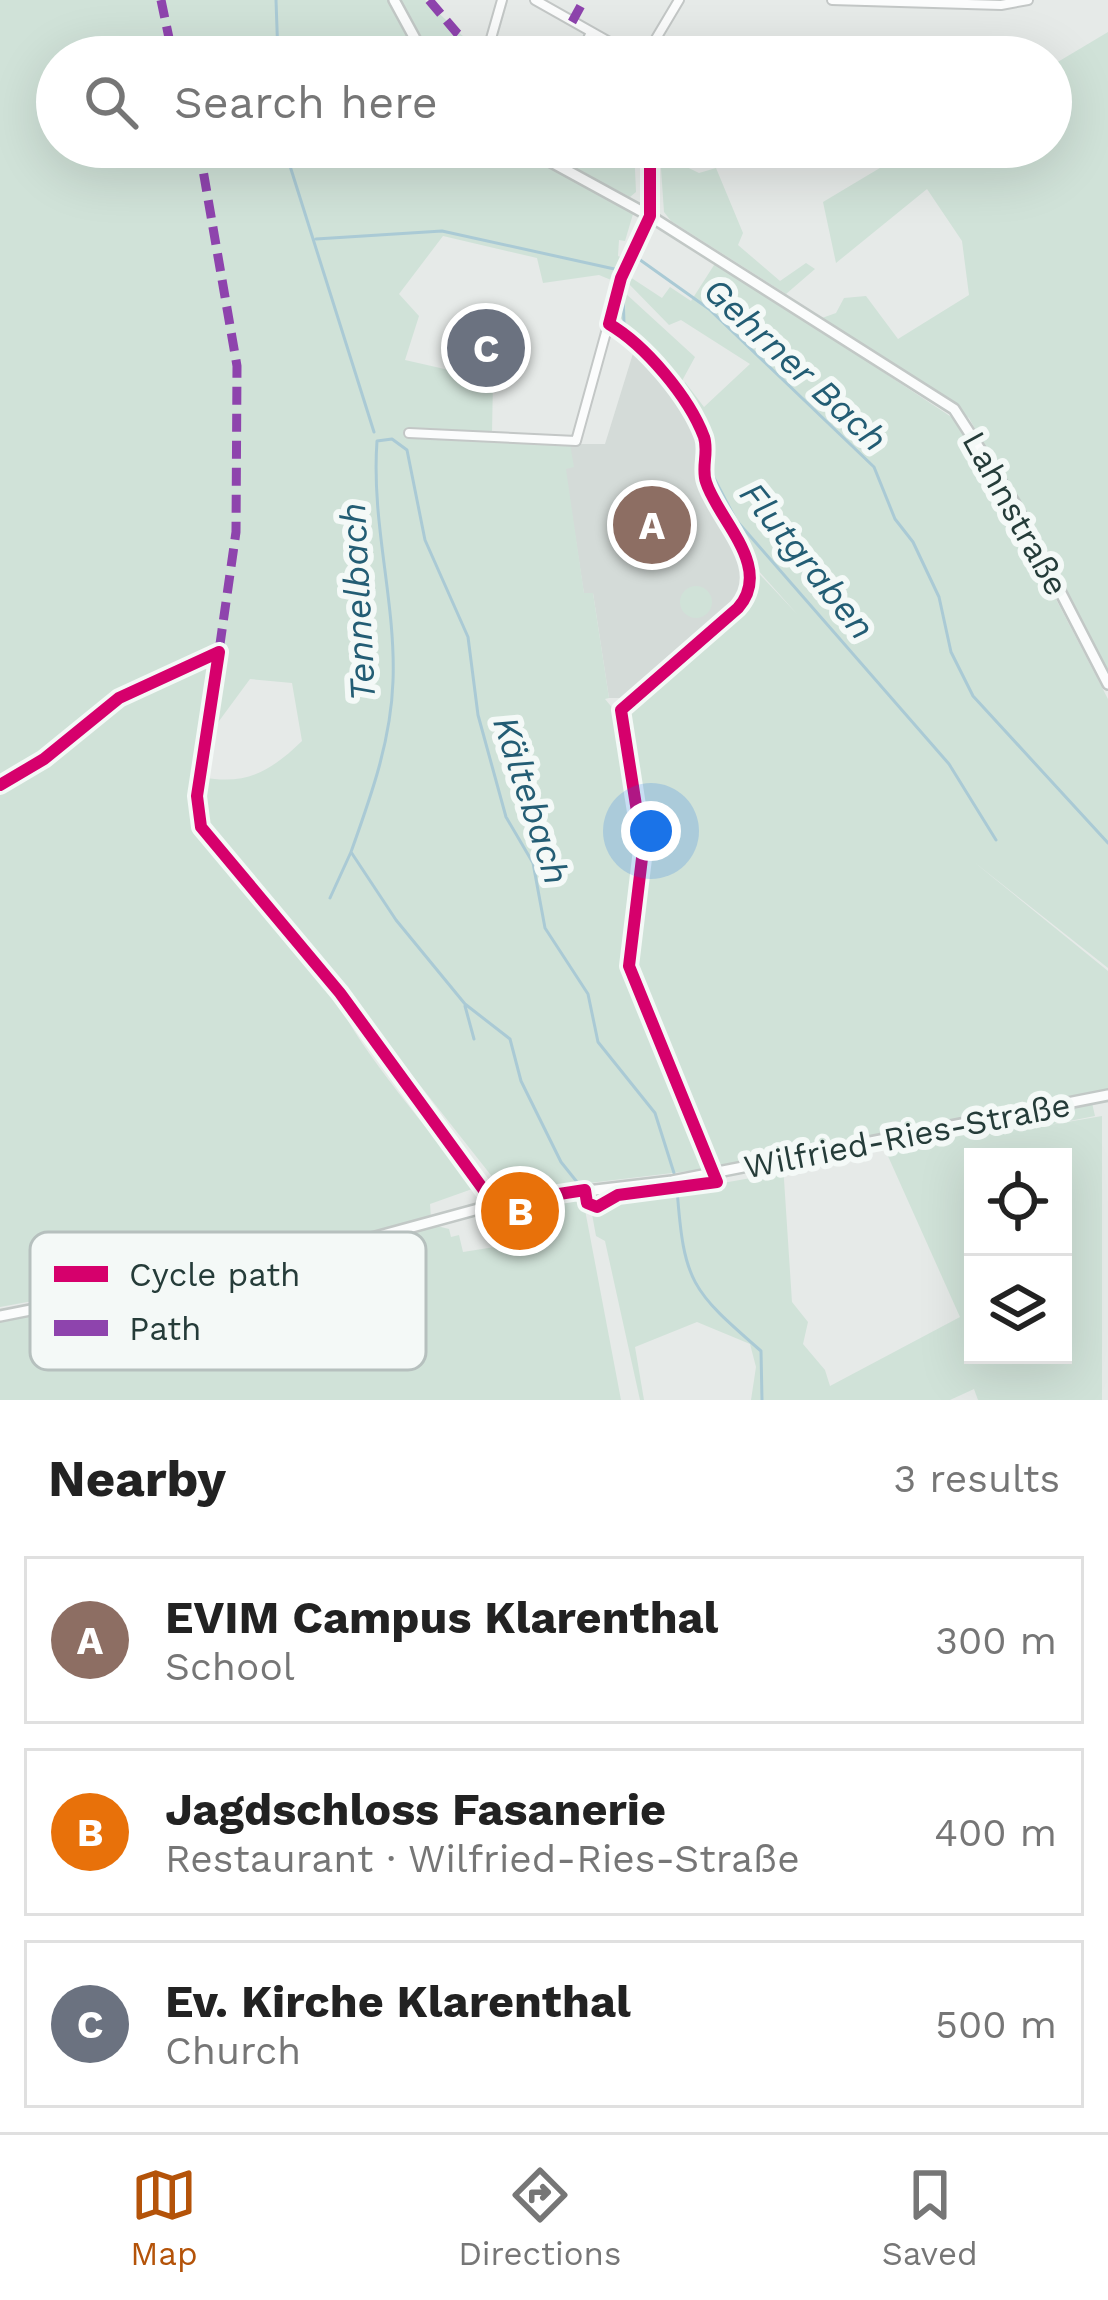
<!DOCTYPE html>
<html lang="en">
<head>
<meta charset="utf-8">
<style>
  body { margin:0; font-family:"Work Sans",sans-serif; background:#f6f6f6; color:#222 }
  .controls { position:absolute; right:36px; bottom:36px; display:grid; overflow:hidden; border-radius:0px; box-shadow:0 12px 48px #0002 }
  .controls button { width:108px; height:108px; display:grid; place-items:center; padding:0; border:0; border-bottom:3px solid #e0e0e0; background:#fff; color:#222; font:60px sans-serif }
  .you { position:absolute; left:651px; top:831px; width:42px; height:42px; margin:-30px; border:9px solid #fff; border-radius:50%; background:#1a73e8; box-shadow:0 0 0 18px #1a73e833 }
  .badge { display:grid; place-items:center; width:78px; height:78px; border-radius:50%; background:#b45309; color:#fff; font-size:39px; font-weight:700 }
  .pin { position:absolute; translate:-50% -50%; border:6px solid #fff; box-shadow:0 3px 12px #0006 }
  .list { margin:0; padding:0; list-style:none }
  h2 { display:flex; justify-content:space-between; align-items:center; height:156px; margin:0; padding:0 48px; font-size:51px }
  h2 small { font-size:39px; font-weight:400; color:#767676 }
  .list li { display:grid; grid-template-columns:78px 1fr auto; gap:36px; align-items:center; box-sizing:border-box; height:168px; margin:0 24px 24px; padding:0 24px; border:3px solid #e0e0e0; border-radius:0px }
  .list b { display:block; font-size:45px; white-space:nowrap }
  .list p { margin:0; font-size:39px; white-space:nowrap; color:#767676 }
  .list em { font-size:39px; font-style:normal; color:#767676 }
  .icon { flex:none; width:66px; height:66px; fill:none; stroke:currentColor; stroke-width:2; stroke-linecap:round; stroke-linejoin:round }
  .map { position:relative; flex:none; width:1108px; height:1400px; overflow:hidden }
  .search { position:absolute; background:#fff; box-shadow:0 12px 48px #0002; left:36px; right:36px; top:36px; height:132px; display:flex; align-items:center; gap:30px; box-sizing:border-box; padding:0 42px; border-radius:66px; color:#767676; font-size:45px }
  .sheet { height:732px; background:#fff }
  nav { display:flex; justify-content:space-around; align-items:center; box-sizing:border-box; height:168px; border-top:3px solid #e0e0e0; background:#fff; font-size:33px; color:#767676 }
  nav a { display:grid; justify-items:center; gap:6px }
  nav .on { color:#b45309 }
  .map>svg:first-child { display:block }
  .built { fill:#d4dbd8 }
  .green { fill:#d0e2d8; fill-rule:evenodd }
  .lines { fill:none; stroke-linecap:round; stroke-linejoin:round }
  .stream { stroke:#aacad5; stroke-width:3 }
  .street-casing { stroke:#c3c7c6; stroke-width:12 }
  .secondary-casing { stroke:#c2c8c6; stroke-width:14 }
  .street { stroke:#fbfcfc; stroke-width:8 }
  .secondary { stroke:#fbfcfc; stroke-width:9 }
  .quiet { stroke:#8e44ad; stroke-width:9; stroke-dasharray:18 9; stroke-linecap:butt }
  .cycleway-casing { stroke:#f4f9f7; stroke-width:20 }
  .cycleway { stroke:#d6006c; stroke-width:12 }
  .labels { text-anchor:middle; stroke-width:12; stroke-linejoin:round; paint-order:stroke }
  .street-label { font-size:33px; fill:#253c39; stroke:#f4f9f7 }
  .water-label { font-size:36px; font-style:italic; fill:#235d74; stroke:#f4f9f7 }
  .key { fill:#f4f9f7; stroke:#b6c0be; stroke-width:3 }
  .key-label { font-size:33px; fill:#253c39 }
</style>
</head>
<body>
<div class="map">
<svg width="1108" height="1400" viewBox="0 0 1108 1400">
  <rect width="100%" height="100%" fill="#e6eae8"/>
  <path class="built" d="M635,347L687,410L703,439V482L737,535L745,589L744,598L623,698H609L593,593L584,594L565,469L570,444H605Z"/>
  <path class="green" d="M0,0H388L421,57H57V147H514L633,214L625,241L619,240L618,256L627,260L616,282L599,275L543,283L537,258L443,236L399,294L419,316L405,360L493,380L492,433L412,431L570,444L574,467L566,469L584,593H593L609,698L605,699L620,717L627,701L743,603L750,564L797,614L749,560L711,482L702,426L680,395L685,382L704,407L750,364L681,320L669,325L628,283L630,277L662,298L670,287L691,301L716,262L956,420L995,482L1108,699V968L974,862L1108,971V1090L715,1168L632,971L645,850L622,722C629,822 657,863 620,968L626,967L706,1169L505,1193L348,994L336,989C334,1022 449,1154 475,1188L430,1204L431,1219L340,1245L0,1307ZM250,679L292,683L302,741C271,771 246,786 202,777L208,736Z
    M399,0H425L485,57H432Z
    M1108,32V674L969,418L822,318L836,313L844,298L866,296L898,339L969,295L962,241L927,189L836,263L823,202L915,147H1051V66Z
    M534,147H634L636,192L630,197Z
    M660,154L699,173L716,168L743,233L738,245L780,281L806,263L815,269L786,294L671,221L664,212Z
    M624,292L695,357L677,390L624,330L625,322L616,314Z
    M680 602a16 16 0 1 1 32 0a16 16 0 1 1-32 0Z
    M1092,1103L1095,1116L1044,1126L1102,1116V1400H978L974,1389L950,1400H751L756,1367L750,1344L697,1322L635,1347L644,1400H640L605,1241L596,1236L592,1214L627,1200L751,1178L750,1170L783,1164L792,1302L808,1322L803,1344L825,1370L830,1386L960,1317L883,1145ZM973,1157H1063V1355H973Z
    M582,1194L621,1400H0V1319L352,1250L437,1226L449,1229L451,1237L459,1235L463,1252L501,1246L496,1209Z"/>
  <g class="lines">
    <path class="stream" d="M276,0L278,57
      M284,147L374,432
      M316,239L442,231L619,270
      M626,284L636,257L709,309L874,467L895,519L913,542L939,597L951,652L973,696L1108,843
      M623,293L624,323L686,396L708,431L713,476L736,520L949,764L996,840
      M330,898L351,852
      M465,1006L474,1039
      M577,1182L561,1162L521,1081L510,1039L465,1004L396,920L351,852C371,796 391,741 393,681C396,601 371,524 377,441L392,439L407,450L425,540L468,637L478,715L506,817L533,863L545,928L588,994L598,1042L655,1113L674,1173
      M677,1189C684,1283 691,1290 761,1351L762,1400"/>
    <defs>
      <path id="street" d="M535,0L636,57
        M832,0L1001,5L1028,0
        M490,42L502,0
        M580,57L591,32
        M645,57L679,0
        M409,433L576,441L621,278L650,216V147"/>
      <path id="secondary" d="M394,0L425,57
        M524,147L650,216L954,409L1014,502L1108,684
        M0,1316L313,1254L511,1200L672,1181L1108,1095"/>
    </defs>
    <use href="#street" class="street-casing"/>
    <use href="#secondary" class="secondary-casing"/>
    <use href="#street" class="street"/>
    <use href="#secondary" class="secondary"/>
    <path class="quiet" d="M161,0L173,57
      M429,0L457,33L488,57
      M572,22L584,0
      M199,147L237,366L236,532L218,658"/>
    <defs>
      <path id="cycleway" d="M219,652L197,796L201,827L340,993L494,1204L585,1190L587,1203L597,1207L618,1195L717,1182L629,966L643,850L621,710L738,608C774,567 718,520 706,482C701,467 709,452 704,437C689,397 645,345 609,324L621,278L650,216V147
        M0,785L44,759L119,698L219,652"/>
    </defs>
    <use href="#cycleway" class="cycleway-casing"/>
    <use href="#cycleway" class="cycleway"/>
  </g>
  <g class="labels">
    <g class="street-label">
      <text transform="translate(1016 513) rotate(61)" y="12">Lahnstraße</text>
      <text transform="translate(907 1135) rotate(-11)" y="12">Wilfried-Ries-Straße</text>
    </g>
    <g class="water-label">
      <text transform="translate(796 364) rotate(43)" y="13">Gehrner Bach</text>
      <text transform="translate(808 560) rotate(51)" y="13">Flutgraben</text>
      <text transform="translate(357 602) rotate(-93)" y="13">Tennelbach</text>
      <text transform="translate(532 800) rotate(72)" y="13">Kältebach</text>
    </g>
  </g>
  <rect x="30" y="1232" width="396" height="138" rx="18" class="key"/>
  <rect x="54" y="1266" width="54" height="16" fill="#d6006c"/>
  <rect x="54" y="1320" width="54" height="16" fill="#8e44ad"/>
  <g class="key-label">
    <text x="129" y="1286">Cycle path</text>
    <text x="129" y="1340">Path</text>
  </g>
</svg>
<div class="controls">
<button><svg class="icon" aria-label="locate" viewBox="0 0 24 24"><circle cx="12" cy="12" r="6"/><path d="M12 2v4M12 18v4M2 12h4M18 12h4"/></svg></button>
<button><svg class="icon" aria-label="layers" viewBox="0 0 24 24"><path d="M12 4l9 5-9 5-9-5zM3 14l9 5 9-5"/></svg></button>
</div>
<div class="you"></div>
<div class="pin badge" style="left:652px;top:525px;background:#8d6e63">A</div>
<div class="pin badge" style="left:520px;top:1211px;background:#e8710a">B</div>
<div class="pin badge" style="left:486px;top:348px;background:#6b7280">C</div>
<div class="search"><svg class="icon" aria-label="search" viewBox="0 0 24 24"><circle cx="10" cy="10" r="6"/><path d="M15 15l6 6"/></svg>Search here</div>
</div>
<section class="sheet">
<h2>Nearby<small>3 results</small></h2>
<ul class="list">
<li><span class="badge" style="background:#8d6e63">A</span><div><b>EVIM Campus Klarenthal</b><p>School</p></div><em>300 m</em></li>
<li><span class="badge" style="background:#e8710a">B</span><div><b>Jagdschloss Fasanerie</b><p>Restaurant · Wilfried-Ries-Straße</p></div><em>400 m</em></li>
<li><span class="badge" style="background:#6b7280">C</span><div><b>Ev. Kirche Klarenthal</b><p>Church</p></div><em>500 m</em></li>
</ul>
</section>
<nav>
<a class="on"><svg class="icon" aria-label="map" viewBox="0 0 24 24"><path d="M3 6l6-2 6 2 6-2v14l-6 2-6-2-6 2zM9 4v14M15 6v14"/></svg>Map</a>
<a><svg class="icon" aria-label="directions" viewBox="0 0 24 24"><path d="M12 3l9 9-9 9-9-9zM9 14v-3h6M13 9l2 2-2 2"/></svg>Directions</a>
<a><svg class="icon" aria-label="saved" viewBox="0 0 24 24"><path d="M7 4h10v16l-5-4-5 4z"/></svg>Saved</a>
</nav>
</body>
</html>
